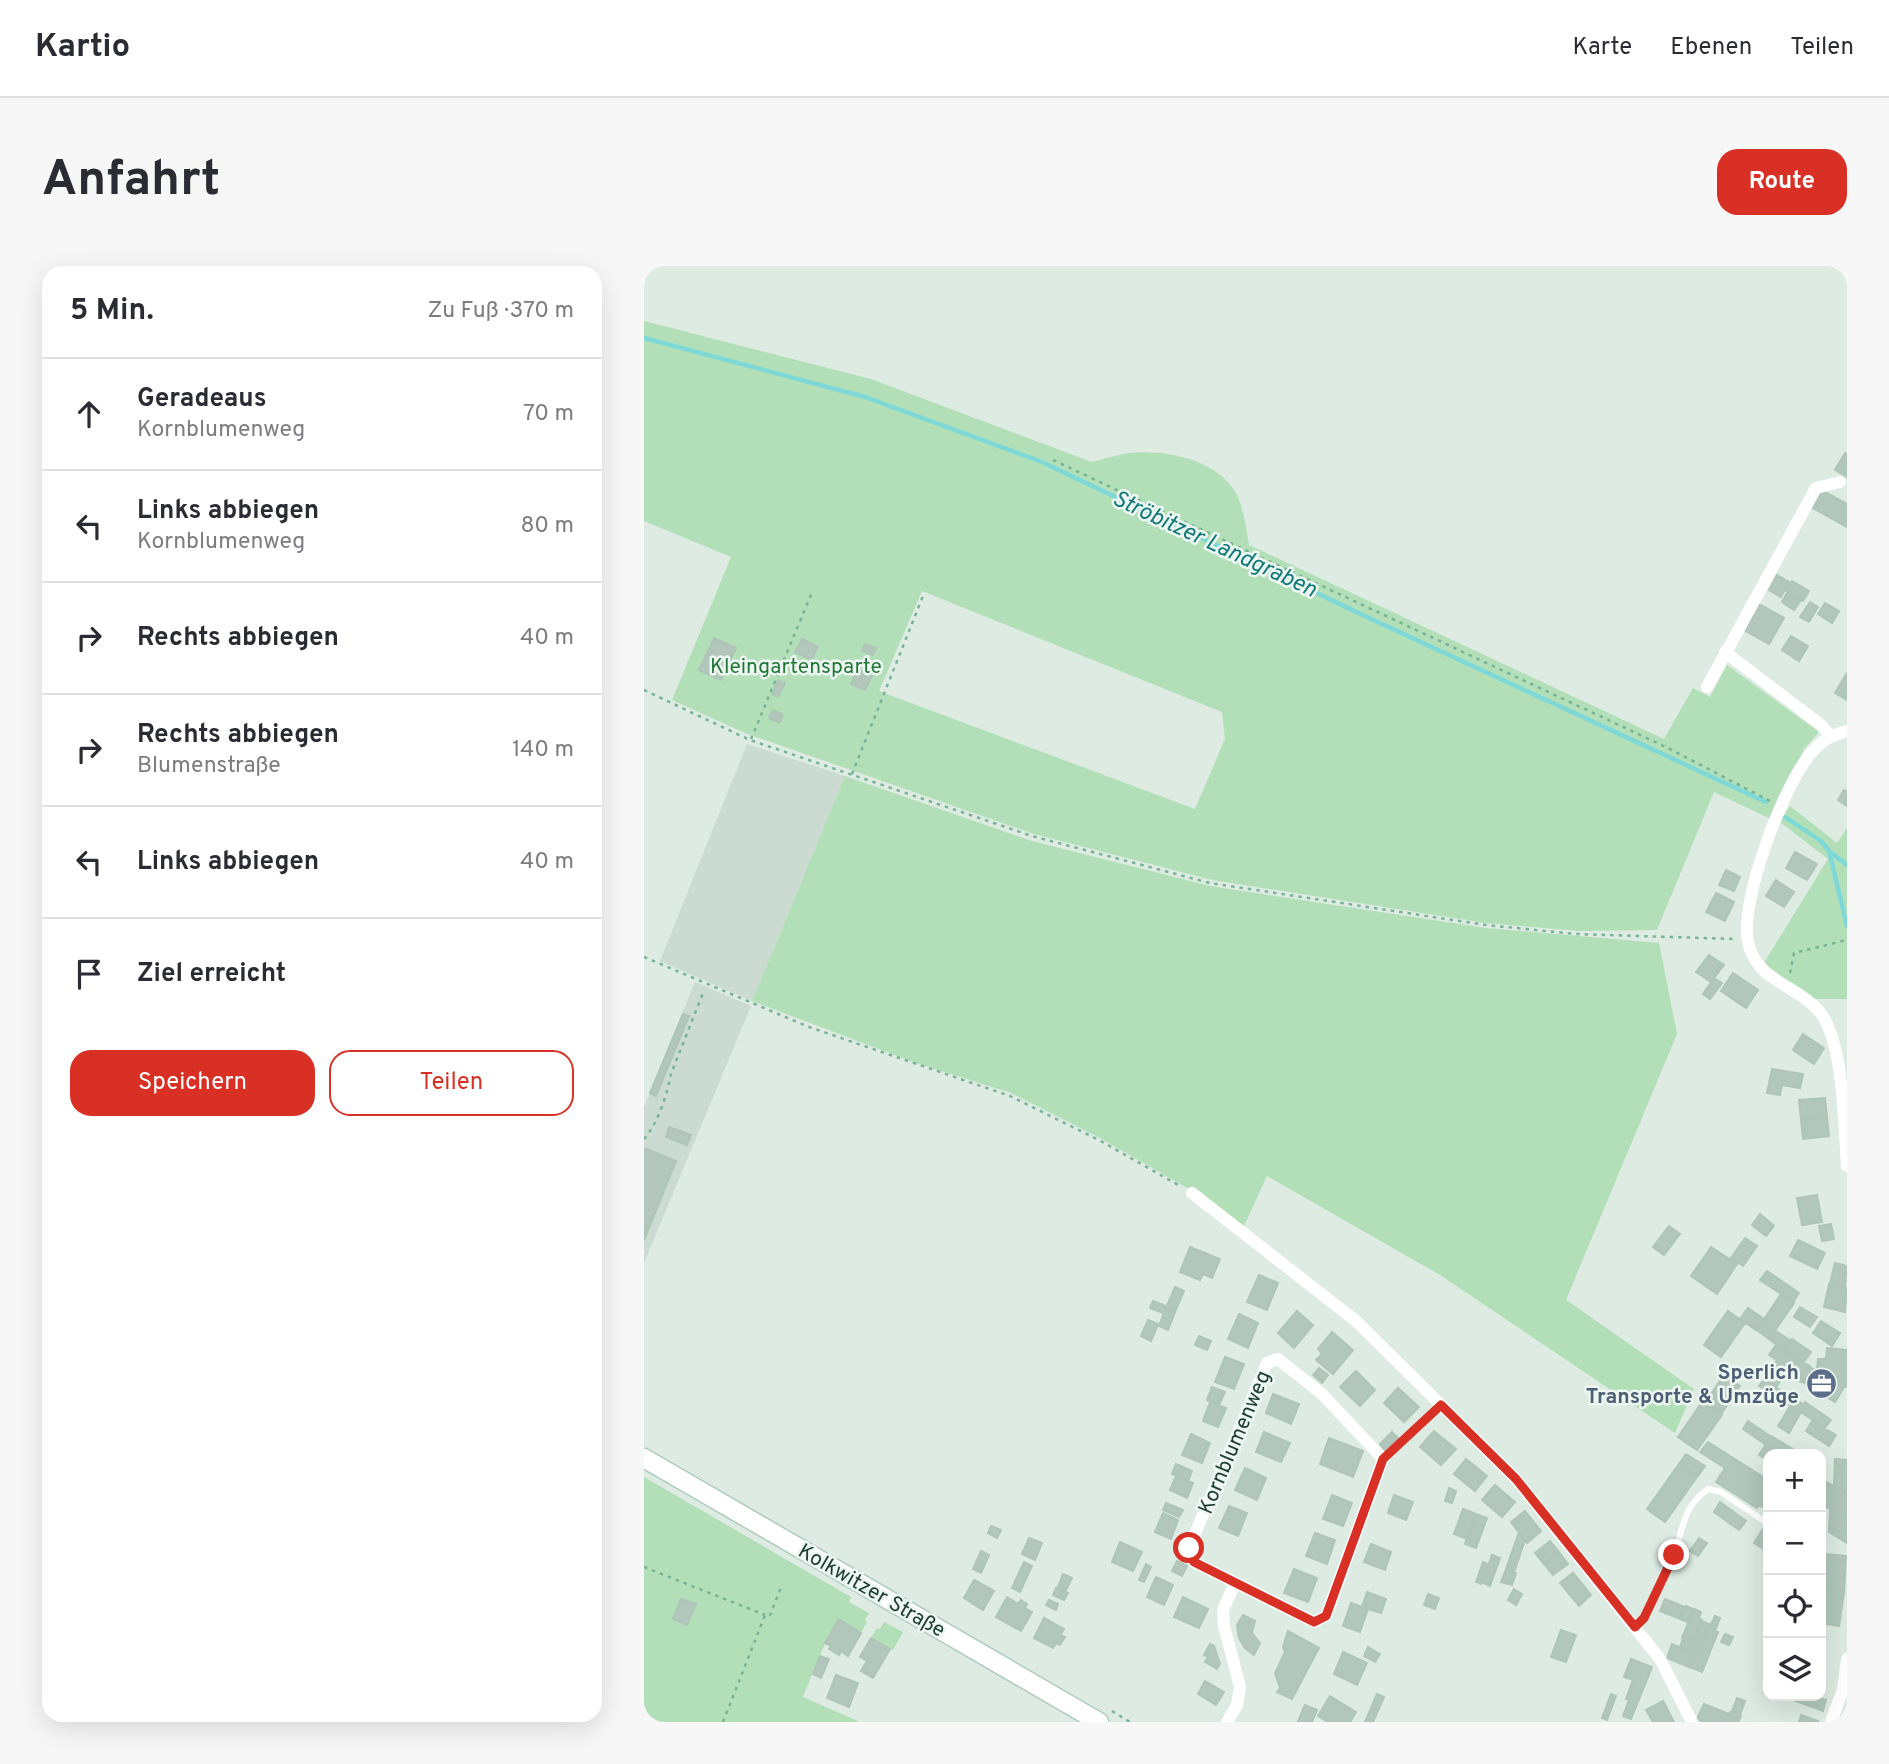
<!DOCTYPE html>
<html lang="de">
<head>
<meta charset="utf-8">
<style>
  body { margin:0; font-family:Overpass,sans-serif; background:#f7f7f7; color:#2b2b33 }
  .controls { position:absolute; right:21px; bottom:21px; display:grid; overflow:hidden; border-radius:14px; box-shadow:0 7px 28px #0002 }
  .controls button { width:63px; height:63px; display:grid; place-items:center; padding:0; border:0; border-bottom:2px solid #e1e1e2; background:#fff; color:#2b2b33; font:35px sans-serif }
  .stop { position:absolute; width:21px; height:21px; margin:-16px; border:5px solid #d93025; border-radius:50%; background:#fff }
  .stop.end { background:#d93025; border-color:#fff; box-shadow:0 2px 7px #0008 }
  .list { margin:0; padding:0; list-style:none }
  h2 { display:flex; justify-content:space-between; align-items:center; height:91px; margin:0; padding:0 28px; font-size:30px }
  h2 small { font-size:23px; font-weight:400; color:#7c7c81 }
  .list li { display:grid; grid-template-columns:46px 1fr auto; gap:21px; align-items:center; box-sizing:border-box; height:112px; padding:0 28px; border-top:2px solid #e1e1e2 }
  .list b { display:block; font-size:26px; white-space:nowrap }
  .list p { margin:0; font-size:23px; white-space:nowrap; color:#7c7c81 }
  .list em { font-size:23px; font-style:normal; color:#7c7c81 }
  .actions { display:flex; gap:14px; padding:21px 28px }
  .actions a { flex:1; padding:16px 0; border:2px solid #d93025; border-radius:21px; text-align:center; font-size:24px; color:#d93025 }
  .actions .main { background:#d93025; color:#fff }
  .icon { flex:none; width:38px; height:38px; fill:none; stroke:currentColor; stroke-width:2; stroke-linecap:round; stroke-linejoin:round }
  .map { position:relative; flex:none; width:1203px; height:1456px; overflow:hidden; border-radius:21px }
  header { display:flex; align-items:center; gap:42px; box-sizing:border-box; height:98px; padding:0 35px; background:#fff; border-bottom:2px solid #e1e1e2 }
  header strong { font-size:33px }
  nav { display:flex; gap:38px; margin-inline-start:auto; font-size:24px }
  .intro { display:flex; align-items:center; justify-content:space-between; box-sizing:border-box; height:168px; padding:0 42px }
  h1 { margin:0; font-size:49px }
  .button { padding:18px 32px; border-radius:21px; background:#d93025; color:#fff; font-size:24px; font-weight:700 }
  main { display:flex; gap:42px; padding:0 42px }
  aside { flex:1; background:#fff; border-radius:21px; box-shadow:0 7px 28px #0002 }
  .map>svg:first-child { display:block }
  .built { fill:#cbdbd1 }
  .green { fill:#b2dfb7; fill-rule:evenodd }
  .lines { fill:none; stroke-linecap:round; stroke-linejoin:round }
  .stream { stroke:#7dd8d7; stroke-width:4.5 }
  .building { fill:#b2c6bb; stroke:#afc5b8; stroke-width:2 }
  .secondary-casing { stroke:#afccbd; stroke-width:21 }
  .path { stroke:#79b397; stroke-width:2.5; stroke-dasharray:3.5 5; stroke-linecap:butt }
  .service { stroke:#fff; stroke-width:6 }
  .minor { stroke:#fff; stroke-width:12 }
  .secondary { stroke:#fff; stroke-width:18 }
  .route { stroke:#d93025; stroke-width:9 }
  .labels { text-anchor:middle; stroke-width:5; stroke-linejoin:round; paint-order:stroke }
  .park-label { font-size:21px; fill:#237735; stroke:#edf7f1 }
  .service-label { font-size:21px; font-weight:bold; fill:#4e5e75; stroke:#edf7f1; text-anchor:end }
  .street-label { font-size:21px; fill:#1d3c2e; stroke:#edf7f1 }
  .water-label { font-size:23px; font-style:italic; fill:#117979; stroke:#edf7f1 }
</style>
</head>
<body>
<header>
<strong>Kartio</strong>
<nav><a>Karte</a><a>Ebenen</a><a>Teilen</a></nav>
</header>
<div class="intro"><h1>Anfahrt</h1><a class="button">Route</a></div>
<main>
<aside>
<h2>5 Min.<small>Zu Fuß · 370 m</small></h2>
<ul class="list">
<li><svg class="icon" aria-label="ahead" viewBox="0 0 24 24"><path d="M12 20V5M6 11l6-6 6 6"/></svg><div><b>Geradeaus</b><p>Kornblumenweg</p></div><em>70 m</em></li>
<li><svg class="icon" aria-label="left" viewBox="0 0 24 24"><path d="M17 20v-9H6M10 6l-5 5 5 5"/></svg><div><b>Links abbiegen</b><p>Kornblumenweg</p></div><em>80 m</em></li>
<li><svg class="icon" aria-label="right" viewBox="0 0 24 24"><path d="M7 20v-9h11M14 6l5 5-5 5"/></svg><div><b>Rechts abbiegen</b></div><em>40 m</em></li>
<li><svg class="icon" aria-label="right" viewBox="0 0 24 24"><path d="M7 20v-9h11M14 6l5 5-5 5"/></svg><div><b>Rechts abbiegen</b><p>Blumenstraße</p></div><em>140 m</em></li>
<li><svg class="icon" aria-label="left" viewBox="0 0 24 24"><path d="M17 20v-9H6M10 6l-5 5 5 5"/></svg><div><b>Links abbiegen</b></div><em>40 m</em></li>
<li><svg class="icon" aria-label="arrive" viewBox="0 0 24 24"><path d="M6 21V4h12l-3 4 3 4H6"/></svg><div><b>Ziel erreicht</b></div></li>
</ul>
<div class="actions"><a class="main">Speichern</a><a>Teilen</a></div>
</aside>
<div class="map">
<svg width="1203" height="1456" viewBox="0 0 1203 1456">
  <rect width="100%" height="100%" fill="#ddebe2"/>
  <path class="built" d="M103,478L201,510L108,735L16,695Z
    M51,716L107,740L0,997V841Z"/>
  <path class="green" d="M0,55L227,113L448,196C460,193 472,189 485,187C520,183 573,193 592,227C600,243 602,262 605,279L1020,473L1049,422L1066,431L1083,399L1175,466L1160,483L1127,553L1070,526L1013,664L933,665L842,657L568,614L390,568L101,467L28,434L87,291L0,255ZM278,325L578,446L581,473L551,543L235,425Z
    M201,510L388,575L566,620L842,662L1015,677L1033,768L922,1034L1050,1123L1031,1167L796,1009L623,910L600,960L545,923L456,872L367,827L269,796L108,735Z
    M1146,540L1193,577L1203,562V733H1168L1118,700L1184,593L1136,556Z
    M0,1211L207,1331L205,1336L225,1347L221,1354L223,1356L217,1367L194,1354L181,1377L159,1431L216,1456H0Z
    M240,1356L259,1366L249,1384L227,1372L233,1362L236,1363Z"/>
  <g class="lines">
    <path class="stream" d="M0,72L221,131L398,196L725,352L1122,536
      M1141,551L1177,575L1185,585L1203,660
      M1185,585L1203,599"/>
  </g>
  <path class="building" d="M1201,187L1203,188V211L1191,204Z
    M1177,224L1203,238V261L1167,241Z
    M1133,309L1145,316L1137,331L1125,324Z
    M1148,315L1165,325L1159,335L1142,325Z
    M1143,327L1156,335L1150,344L1138,336Z
    M1166,336L1174,341L1165,356L1156,351Z
    M1181,337L1195,345L1188,357L1174,348Z
    M1115,338L1140,352L1125,378L1100,364Z
    M1147,370L1164,380L1155,395L1138,384Z
    M70,372L92,382L77,414L55,404Z
    M158,373L174,381L167,394L151,386Z
    M221,378L232,382L229,389L218,385Z
    M214,404L228,410L221,424L207,418Z
    M1203,407V434L1191,427Z
    M134,414L141,417L134,431L128,428Z
    M129,444L139,449L135,457L125,452Z
    M1200,524L1203,526V540L1194,534Z
    M1151,586L1173,598L1163,614L1142,602Z
    M1082,604L1096,611L1090,625L1075,619Z
    M1132,614L1150,626L1140,641L1122,630Z
    M1072,627L1090,636L1081,655L1062,646Z
    M1065,689L1080,699L1067,716L1052,706Z
    M1089,707L1114,724L1102,742L1077,725Z
    M1070,712L1078,717L1066,733L1059,728Z
    M39,748L45,750L12,830L6,827Z
    M1159,768L1180,782L1170,798L1149,784Z
    M1128,803L1159,808L1156,822L1138,819L1136,829L1123,827Z
    M1181,832L1183,851L1157,854L1155,834Z
    M1183,851L1185,870L1159,873L1157,854Z
    M25,861L47,869L43,879L22,871Z
    M0,882L32,895L0,974Z
    M1173,929L1178,956L1158,959L1153,932Z
    M1116,948L1130,960L1122,970L1108,959Z
    M1187,958L1190,973L1178,975L1175,960Z
    M1025,960L1036,968L1020,989L1009,981Z
    M1101,972L1113,980L1099,1000L1087,992Z
    M1154,974L1181,987L1173,1003L1146,990Z
    M546,981L576,993L568,1012L559,1008L556,1014L536,1006Z
    M1067,981L1093,998L1073,1028L1047,1010Z
    M1191,997L1203,1000L1201,1021L1186,1017Z
    M1123,1005L1155,1027L1149,1036L1116,1014Z
    M615,1009L634,1017L623,1044L603,1036Z
    M1185,1018L1203,1022L1201,1046L1180,1041Z
    M531,1021L540,1025L531,1046L522,1042Z
    M1137,1028L1150,1037L1125,1073L1113,1064Z
    M509,1035L522,1040L519,1047L506,1042Z
    M1156,1041L1173,1051L1166,1061L1150,1051Z
    M522,1042L531,1046L524,1064L515,1060Z
    M1104,1042L1120,1053L1112,1064L1096,1053Z
    M653,1045L669,1059L650,1082L634,1067Z
    M1084,1045L1101,1057L1077,1091L1060,1079Z
    M595,1048L614,1057L604,1082L584,1073Z
    M504,1054L514,1058L507,1075L497,1070Z
    M1177,1055L1196,1067L1188,1080L1169,1067Z
    M1132,1065L1147,1075L1140,1084L1126,1074Z
    M688,1066L709,1084L689,1108L672,1094L678,1088L674,1083Z
    M555,1070L567,1075L563,1084L551,1079Z
    M1148,1073L1167,1086L1160,1096L1141,1084Z
    M1132,1079L1152,1093L1127,1128L1115,1120L1133,1094L1125,1089Z
    M1183,1082L1203,1084V1121L1182,1109V1103L1173,1102L1174,1093H1182Z
    M581,1091L600,1098L590,1123L571,1116Z
    M1154,1093L1166,1100L1157,1116L1145,1108Z
    M1166,1101L1200,1121L1191,1136L1157,1115Z
    M675,1102L684,1109L678,1117L669,1109Z
    M712,1105L731,1124L716,1140L696,1121Z
    M1080,1109L1096,1120L1077,1148L1061,1137Z
    M568,1121L581,1126L575,1139L563,1134Z
    M754,1122L775,1141L760,1156L740,1137Z
    M1133,1122L1159,1138L1154,1145L1129,1129Z
    M629,1128L655,1138L647,1158L622,1147Z
    M566,1136L582,1142L574,1161L559,1155Z
    M1058,1136L1078,1149L1053,1184L1034,1171Z
    M1161,1136L1187,1154L1181,1162L1155,1145Z
    M1145,1142L1156,1148L1145,1167L1134,1160Z
    M1104,1155L1126,1170L1121,1178L1099,1163Z
    M1168,1155L1192,1169L1185,1180L1162,1165Z
    M790,1165L812,1183L797,1199L776,1181Z
    M620,1166L646,1177L637,1196L612,1186Z
    M748,1166L754,1172L741,1184L736,1178Z
    M547,1168L566,1177L558,1197L538,1189Z
    M1127,1170L1157,1188H1124V1195L1115,1189Z
    M685,1172L719,1185L709,1211L676,1198Z
    M1064,1176L1124,1214V1245L1115,1239L1113,1242L1072,1216L1081,1202L1056,1186Z
    M1042,1188L1061,1200L1054,1210L1035,1198Z
    M822,1193L843,1210L831,1225L810,1208Z
    M1191,1193L1203,1194V1227L1190,1220Z
    M532,1198L548,1205L544,1215L528,1208Z
    M1035,1198L1053,1211L1021,1256L1003,1243Z
    M601,1202L622,1212L613,1234L591,1224Z
    M532,1210L549,1217L543,1232L526,1224Z
    M1178,1214L1203,1227V1277L1185,1266L1186,1242H1177Z
    M851,1219L871,1236L858,1251L838,1234Z
    M805,1222L812,1225L808,1237L801,1235Z
    M688,1229L708,1237L699,1260L679,1253Z
    M750,1229L769,1236L762,1254L744,1247Z
    M1076,1236L1102,1255L1095,1264L1070,1246Z
    M522,1237L539,1244L535,1251L519,1244Z
    M585,1240L603,1247L594,1270L575,1262Z
    M819,1243L832,1248L823,1273L810,1268Z
    M881,1245L897,1265L883,1277L867,1256Z
    M519,1247L534,1254L527,1273L511,1266Z
    M832,1248L843,1252L832,1282L821,1278Z
    M1124,1255V1286L1110,1277Z
    M347,1260L357,1264L353,1272L344,1267Z
    M875,1266L881,1274L870,1306L862,1303Z
    M671,1267L691,1274L683,1298L662,1290Z
    M385,1272L398,1277L391,1294L378,1288Z
    M1055,1272L1063,1277L1054,1290L1046,1285Z
    M906,1275L915,1286L900,1298L891,1287Z
    M476,1276L498,1286L489,1305L468,1296Z
    M727,1278L747,1286L741,1304L720,1296Z
    M337,1285L345,1289L337,1307L329,1303Z
    M915,1286L924,1298L909,1309L900,1298Z
    M1181,1288L1202,1290L1200,1326L1180,1323Z
    M848,1289L856,1292L846,1320L838,1316Z
    M533,1295L543,1300L538,1310L528,1305Z
    M380,1296L388,1300L376,1326L368,1322Z
    M839,1296L844,1298L837,1318L832,1316Z
    M502,1298L507,1301L500,1316L495,1314Z
    M650,1303L673,1312L664,1336L640,1327Z
    M862,1303L872,1307L868,1319L857,1316Z
    M929,1307L947,1329L935,1340L916,1317Z
    M419,1308L428,1312L422,1324L414,1321Z
    M512,1311L529,1319L520,1339L503,1331Z
    M330,1314L350,1325L339,1344L320,1332Z
    M412,1322L424,1327L420,1334L409,1329Z
    M870,1323L878,1328L872,1339L864,1334Z
    M1181,1323L1200,1326L1195,1360L1177,1357Z
    M723,1326L742,1333L737,1347L718,1341Z
    M784,1328L795,1332L791,1343L780,1339Z
    M363,1331L374,1338L377,1334L383,1338L381,1342L388,1346L377,1365L352,1351Z
    M539,1331L564,1343L555,1362L530,1351Z
    M37,1333L52,1338L43,1359L29,1353Z
    M1021,1333L1041,1341L1036,1353L1016,1345Z
    M405,1334L414,1338L412,1344L402,1339Z
    M707,1337L724,1343L716,1366L699,1360Z
    M1042,1340L1049,1343L1043,1356L1036,1353Z
    M1050,1343L1057,1346L1055,1352L1058,1354L1048,1376L1038,1372Z
    M599,1349L611,1355L608,1367L616,1377L610,1389L601,1382L595,1372L593,1359Z
    M1071,1350L1076,1352L1071,1365L1065,1362Z
    M400,1352L420,1363L416,1369L421,1371L416,1379L412,1377L409,1382L390,1372Z
    M195,1353L217,1367L204,1390L197,1385L195,1389L185,1383L187,1380L181,1377Z
    M1058,1355L1065,1358L1057,1380L1049,1376Z
    M1064,1362L1074,1366L1058,1406L1048,1402Z
    M917,1364L932,1369L922,1396L907,1391Z
    M644,1365L675,1382L648,1433L633,1426L636,1422L631,1407L641,1386L639,1381Z
    M1081,1368L1089,1371L1085,1379L1077,1376Z
    M227,1372L246,1383L229,1412L217,1405L223,1395L216,1391Z
    M1039,1373L1057,1380L1053,1389L1036,1381Z
    M566,1378L570,1380L576,1398L573,1403L561,1396L564,1391L560,1389Z
    M1028,1378L1053,1389L1047,1402L1023,1392Z
    M724,1381L736,1388L731,1396L720,1390Z
    M699,1386L723,1397L713,1419L690,1408Z
    M176,1390L185,1393L177,1412L169,1408Z
    M987,1393L1008,1401L987,1453L979,1450L985,1434L982,1433L989,1414L980,1411Z
    M192,1409L214,1417L205,1441L183,1432Z
    M561,1415L580,1426L572,1439L554,1428Z
    M733,1428L740,1431L729,1456H721Z
    M967,1428L972,1430L963,1454L958,1452Z
    M686,1430L712,1446L706,1456H684L674,1450Z
    M1147,1430H1169L1182,1434L1179,1445L1146,1433Z
    M1093,1432L1101,1435L1096,1449L1088,1445Z
    M1019,1435L1030,1456H1009L1002,1444Z
    M1060,1438L1085,1448L1081,1456H1060L1053,1453Z
    M661,1439L673,1444L668,1456L654,1455Z
    M1086,1446L1097,1450L1094,1456H1082Z
    M1157,1449L1174,1455V1456H1155Z"/>
  <g class="lines">
    <defs>
      <path id="secondary" d="M0,1192L455,1456"/>
    </defs>
    <use href="#secondary" class="secondary-casing"/>
    <path class="path" d="M409,194L1024,482L1126,535
      M0,424L106,474L388,570L566,617L842,659L932,668L1090,673
      M107,473L169,324
      M208,508L279,330
      M0,691L165,761L366,830L455,874L536,920
      M1146,707L1150,687L1203,674
      M0,873C14,857 23,829 27,808L59,727
      M749,1184L788,1148
      M0,1301L121,1349
      M468,1445L486,1456
      M79,1456L121,1349H126L138,1319"/>
    <path class="service" d="M991,1361C1007,1345 1022,1311 1030,1289C1040,1261 1038,1242 1064,1223L1077,1226L1120,1255"/>
    <path class="minor" d="M1081,386L1176,458L1186,469
      M1063,421L1172,222L1196,216
      M1203,465C1188,469 1178,474 1168,486C1140,517 1095,636 1104,676C1112,715 1151,718 1174,744C1200,771 1200,862 1203,900
      M548,927L712,1055L872,1213L1016,1393L1048,1456
      M634,1093L678,1128L739,1193L682,1350L670,1356L550,1296L545,1282L623,1097Z
      M583,1456L593,1439L596,1421L580,1360L579,1344L591,1317
      M1187,1456L1199,1423L1203,1393"/>
    <use href="#secondary" class="secondary"/>
  </g>
  <g class="lines">
    <path class="route" d="M545,1282L550,1296L670,1356L682,1350L739,1193L797,1139L872,1213L991,1361L1000,1352L1030,1289"/>
  </g>
  <defs>
    <symbol id="office-disc" viewBox="-11 -11 22 22"><circle r="9.5" fill="#5c6f8a" stroke="#edf7f1"/><path d="M-6-3h4V-5.5h4V-3h4V5H-6ZM-1-4.5V-3h2v-1.5ZM-6 0V1H6V0Z" fill="#fff"/></symbol>
  </defs>
  <g fill-rule="evenodd">
    <use href="#office-disc" x="1160" y="1100" width="35" height="35"/>
  </g>
  <g class="labels">
    <g class="park-label">
      <text x="152" y="407">Kleingartensparte</text>
    </g>
    <g class="service-label">
      <text x="1155" y="1113">Sperlich<tspan x="1155" dy="24">Transporte &amp; Umzüge</tspan></text>
    </g>
    <g class="street-label">
      <text transform="translate(590 1176) rotate(-67)" y="7">Kornblumenweg</text>
      <text transform="translate(228 1324) rotate(30)" y="7">Kolkwitzer Straße</text>
    </g>
    <g class="water-label">
      <text transform="translate(571 277) rotate(25)" y="8">Ströbitzer Landgraben</text>
    </g>
  </g>
</svg>
<div class="controls">
<button>+</button>
<button>−</button>
<button><svg class="icon" aria-label="locate" viewBox="0 0 24 24"><circle cx="12" cy="12" r="6"/><path d="M12 2v4M12 18v4M2 12h4M18 12h4"/></svg></button>
<button><svg class="icon" aria-label="layers" viewBox="0 0 24 24"><path d="M12 4l9 5-9 5-9-5zM3 14l9 5 9-5"/></svg></button>
</div>
<div class="stop" style="left:545px;top:1282px"></div>
<div class="stop end" style="left:1030px;top:1289px"></div>
</div>
</main>
</body>
</html>
